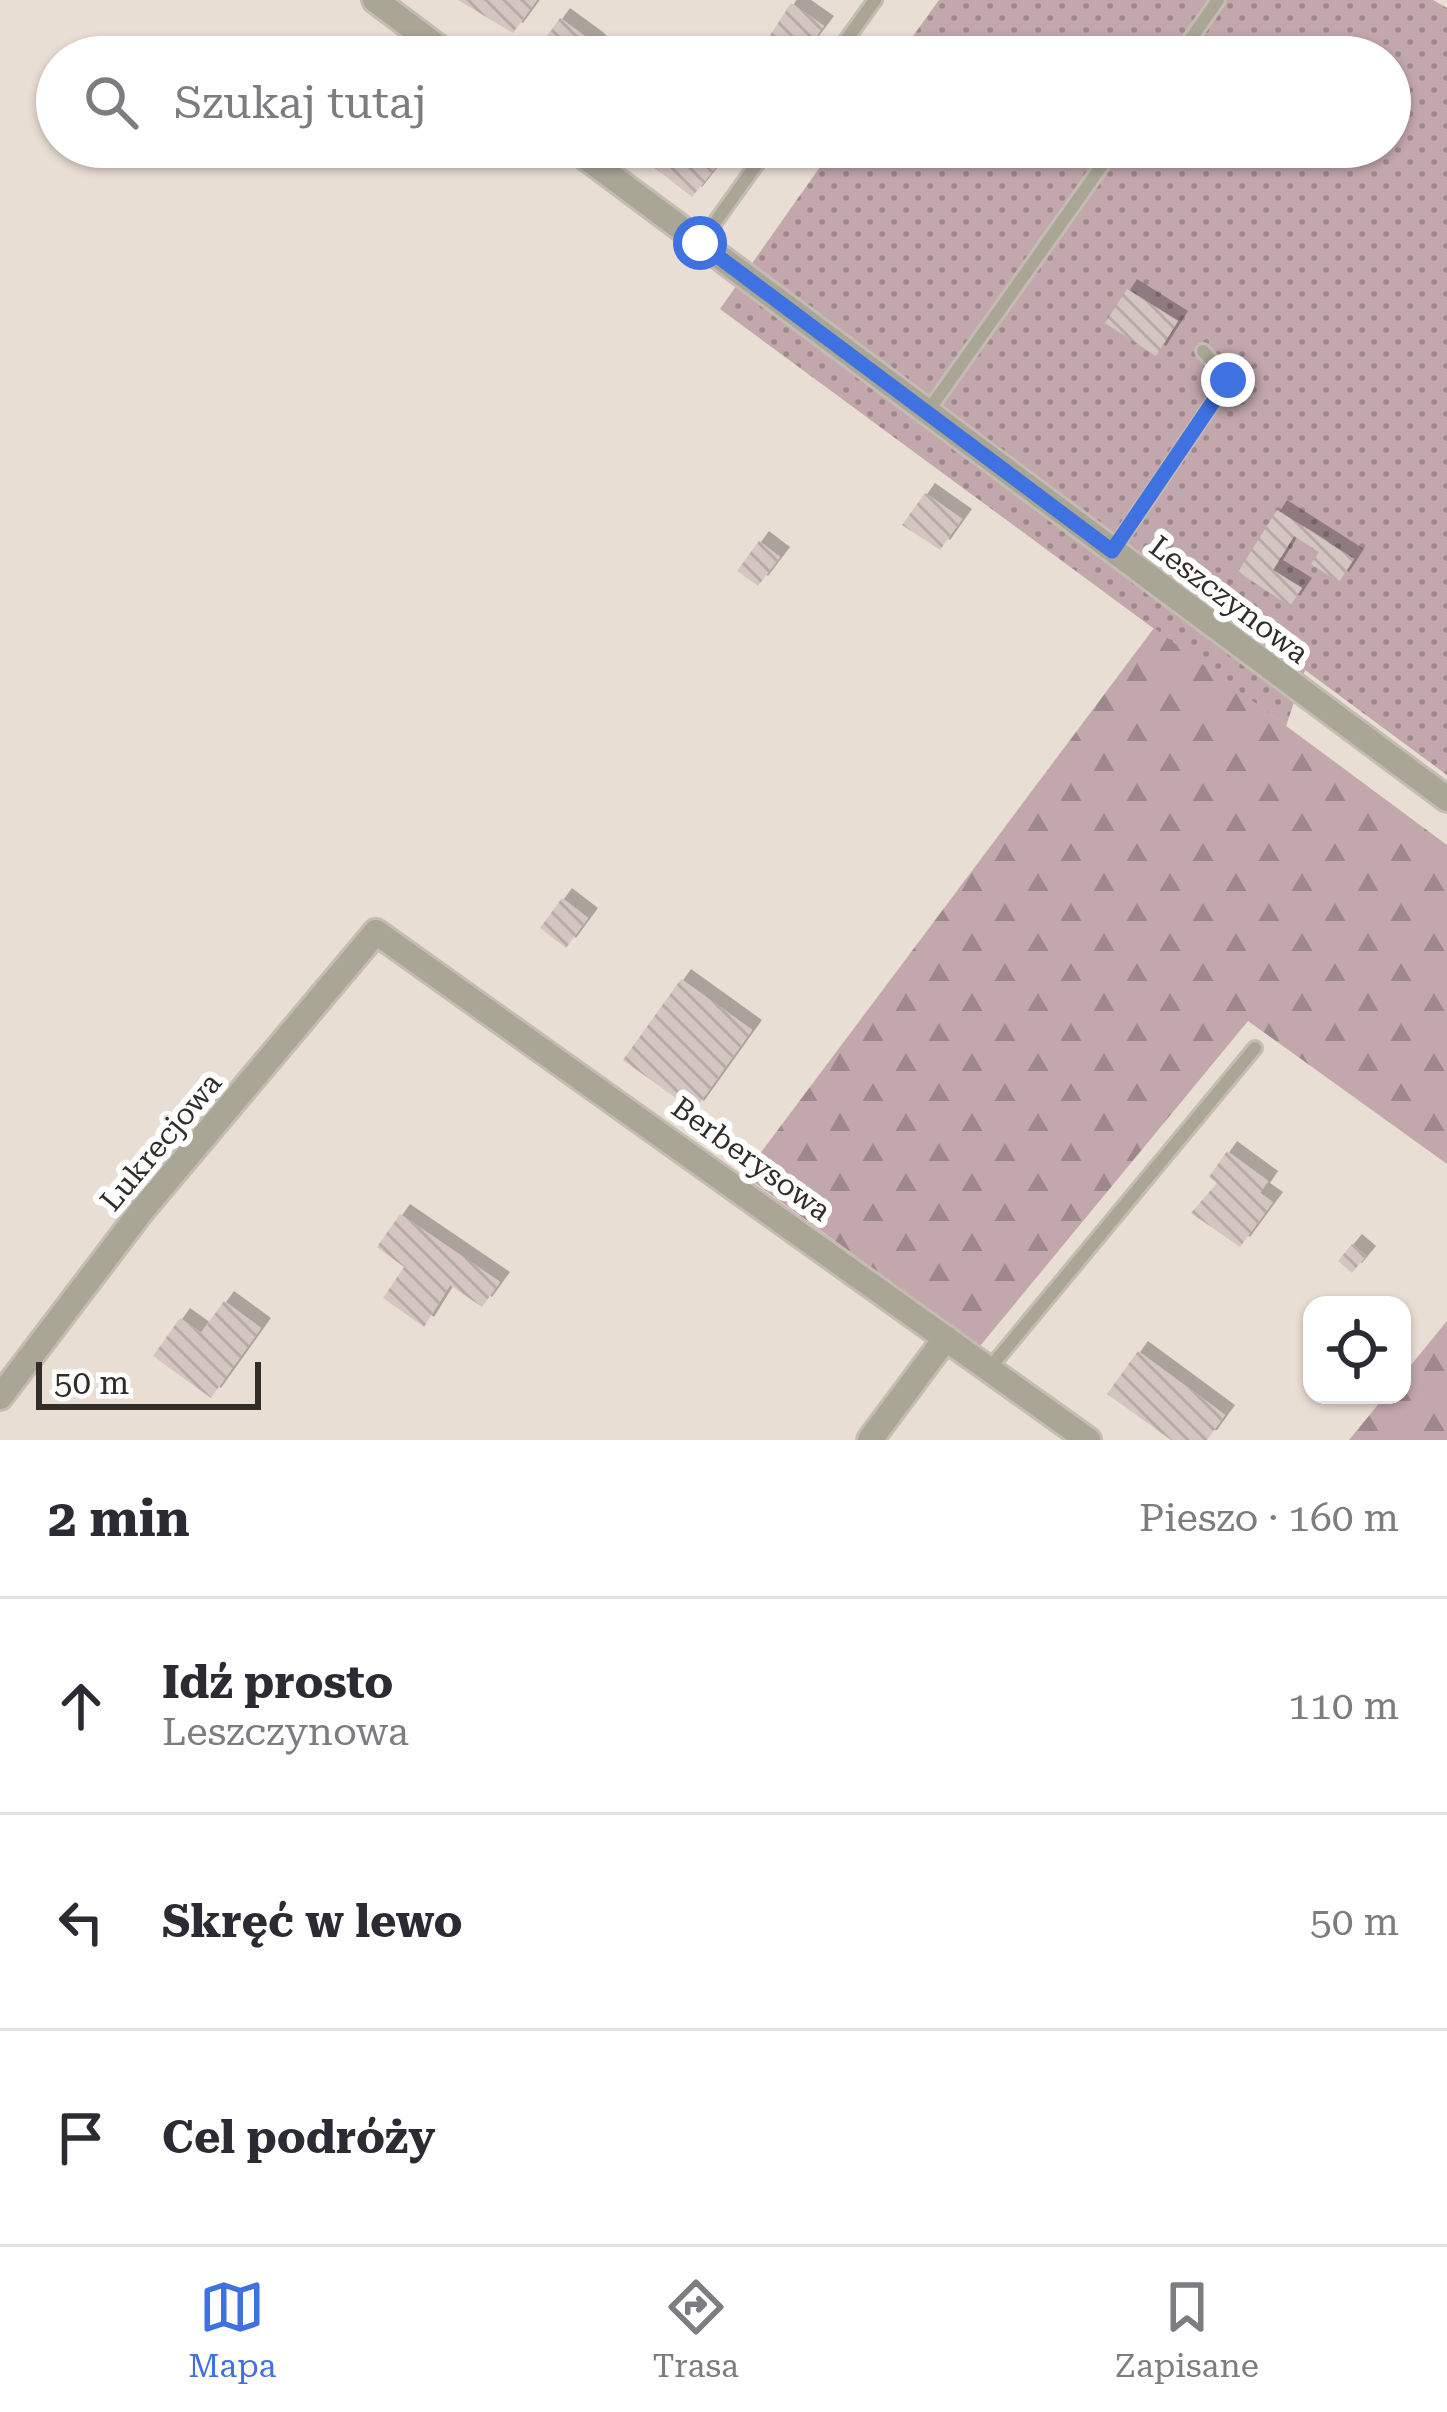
<!DOCTYPE html>
<html lang="pl">
<head>
<meta charset="utf-8">
<style>
  body { margin:0; font-family:"Roboto Serif",serif; background:#f2f2f3; color:#2b2b33 }
  .controls { position:absolute; right:36px; bottom:36px; display:grid; overflow:hidden; border-radius:24px; box-shadow:0 3px 9px #0004 }
  .controls button { width:108px; height:108px; display:grid; place-items:center; padding:0; border:0; border-bottom:3px solid #e1e1e2; background:#fff; color:#2b2b33; font:60px sans-serif }
  .scale { position:absolute; left:36px; bottom:30px; width:225px; box-sizing:border-box; padding-left:12px; border:6px solid #312d29; border-top:0; font-size:33px; line-height:42px; white-space:nowrap; color:#312d29; -webkit-text-stroke:9px #fff; paint-order:stroke }
  .stop { position:absolute; width:36px; height:36px; margin:-27px; border:9px solid #3f71e1; border-radius:50%; background:#fff }
  .stop.end { background:#3f71e1; border-color:#fff; box-shadow:0 3px 12px #0008 }
  .list { margin:0; padding:0; list-style:none }
  h2 { display:flex; justify-content:space-between; align-items:center; height:156px; margin:0; padding:0 48px; font-size:51px }
  h2 small { font-size:39px; font-weight:400; color:#7c7c81 }
  .list li { display:grid; grid-template-columns:78px 1fr auto; gap:36px; align-items:center; box-sizing:border-box; height:216px; padding:0 48px; border-top:3px solid #e1e1e2 }
  .list b { display:block; font-size:45px; white-space:nowrap }
  .list p { margin:0; font-size:39px; white-space:nowrap; color:#7c7c81 }
  .list em { font-size:39px; font-style:normal; color:#7c7c81 }
  .icon { flex:none; width:66px; height:66px; fill:none; stroke:currentColor; stroke-width:2; stroke-linecap:round; stroke-linejoin:round }
  .map { position:relative; flex:none; width:1447px; height:1440px; overflow:hidden }
  .search { position:absolute; background:#fff; box-shadow:0 3px 9px #0004; left:36px; right:36px; top:36px; height:132px; display:flex; align-items:center; gap:30px; box-sizing:border-box; padding:0 42px; border-radius:66px; color:#7c7c81; font-size:45px }
  .sheet { height:804px; background:#fff }
  nav { display:flex; justify-content:space-around; align-items:center; box-sizing:border-box; height:168px; border-top:3px solid #e1e1e2; background:#fff; font-size:33px; color:#7c7c81 }
  nav a { display:grid; justify-items:center; gap:6px }
  nav .on { color:#3f71e1 }
  .map>svg:first-child { display:block }
  .grass { fill:url(#grass-dots) }
  .forest { fill:url(#forest-firs) }
  .building { fill:url(#building-back-hatch); filter:url(#shadow) }
  .lines { fill:none; stroke-linecap:round; stroke-linejoin:round }
  .service-casing { stroke:#c4bbb2; stroke-width:18 }
  .minor-casing { stroke:#c4bbb2; stroke-width:30 }
  .service { stroke:#aaa695; stroke-width:12 }
  .minor { stroke:#aaa695; stroke-width:24 }
  .route { stroke:#3f71e1; stroke-width:15 }
  .labels { text-anchor:middle; stroke-width:12; stroke-linejoin:round; paint-order:stroke }
  .street-label { font-size:30px; fill:#312d29; stroke:#fff }
</style>
</head>
<body>
<div class="map">
<svg width="1447" height="1440" viewBox="0 0 1447 1440">
  <defs>
    <pattern id="grass-dots" width="8" height="8" patternUnits="userSpaceOnUse" patternTransform="scale(3)"><rect width="8" height="8" fill="#c2a7ad"/><path d="M2 2h.1M6 6h.1" fill="none" stroke="#9e888d" stroke-width="1.8" stroke-linecap="round"/></pattern>
    <pattern id="forest-firs" width="22" height="20" patternUnits="userSpaceOnUse" patternTransform="scale(3)"><rect width="22" height="20" fill="#c2a7ad"/><path d="M5 1l3.5 6h-7zM16 11l3.5 6h-7z" fill="#9e888d"/></pattern>
    <pattern id="building-back-hatch" width="6" height="6" patternUnits="userSpaceOnUse" patternTransform="scale(3)"><rect width="6" height="6" fill="#d4c5c1"/><path d="M-1 5l2 2M0 0l6 6M5-1l2 2" fill="none" stroke="#b6aaa6"/></pattern>
    <filter id="shadow"><feDropShadow dx="10" dy="-10" stdDeviation="0" flood-color="#0004"/></filter>
  </defs>
  <rect width="100%" height="100%" fill="#e9ded4"/>
  <path class="grass" d="M939,0H1433L1447,8V775L1305,670L1286,726L720,309L834,147H1390V57H898Z"/>
  <path class="forest" d="M1154,628L1447,845V1164L1248,1021L980,1346L744,1175Z
    M1447,1321V1440H1349L1386,1395H1402V1376Z"/>
  <path class="building" d="M458,0H537L513,33Z
    M791,3L824,26L809,46L814,50L809,57H756Z
    M560,18L593,42L607,57H545L536,51Z
    M665,147H732L692,197L651,165Z
    M1127,289L1178,321L1156,356L1105,323Z
    M925,493L962,519L940,550L902,525Z
    M1277,510L1354,559L1339,582L1311,564L1319,552L1294,536L1273,570L1302,588L1290,606L1238,572Z
    M759,541L780,557L758,586L737,571Z
    M562,898L588,918L566,948L540,928Z
    M681,979L752,1030L694,1111L623,1060Z
    M1227,1151L1268,1181L1260,1193L1273,1202L1240,1247L1191,1213L1217,1183L1209,1177Z
    M400,1214L500,1282L482,1307L450,1285L424,1327L383,1298L404,1267L377,1247Z
    M1352,1244L1366,1256L1352,1273L1338,1261Z
    M224,1301L261,1328L211,1398L153,1356L180,1318L201,1333Z
    M1138,1351L1225,1415L1207,1440H1171L1107,1394Z"/>
  <g class="lines">
    <defs>
      <path id="service" d="M834,57L875,0
        M1178,57L1218,0
        M701,242L769,147
        M926,414L1115,147
        M1113,550L1228,380L1203,351
        M989,1369L1255,1048"/>
      <path id="minor" d="M375,0L451,57
        M572,147L1447,799
        M0,1397L143,1209L376,932L1088,1440
        M870,1440L946,1338"/>
    </defs>
    <use href="#service" class="service-casing"/>
    <use href="#minor" class="minor-casing"/>
    <use href="#service" class="service"/>
    <use href="#minor" class="minor"/>
  </g>
  <g class="lines">
    <path class="route" d="M700,243L1112,551L1228,380"/>
  </g>
  <g class="labels">
    <g class="street-label">
      <text transform="translate(1229 600) rotate(37)" y="10">Leszczynowa</text>
      <text transform="translate(161 1142) rotate(-50)" y="10">Lukrecjowa</text>
      <text transform="translate(751 1159) rotate(36)" y="10">Berberysowa</text>
    </g>
  </g>
</svg>
<div class="controls">
<button><svg class="icon" aria-label="locate" viewBox="0 0 24 24"><circle cx="12" cy="12" r="6"/><path d="M12 2v4M12 18v4M2 12h4M18 12h4"/></svg></button>
</div>
<div class="scale">50 m</div>
<div class="stop" style="left:700px;top:243px"></div>
<div class="stop end" style="left:1228px;top:380px"></div>
<div class="search"><svg class="icon" aria-label="search" viewBox="0 0 24 24"><circle cx="10" cy="10" r="6"/><path d="M15 15l6 6"/></svg>Szukaj tutaj</div>
</div>
<section class="sheet">
<h2>2 min<small>Pieszo · 160 m</small></h2>
<ul class="list">
<li><svg class="icon" aria-label="ahead" viewBox="0 0 24 24"><path d="M12 20V5M6 11l6-6 6 6"/></svg><div><b>Idź prosto</b><p>Leszczynowa</p></div><em>110 m</em></li>
<li><svg class="icon" aria-label="left" viewBox="0 0 24 24"><path d="M17 20v-9H6M10 6l-5 5 5 5"/></svg><div><b>Skręć w lewo</b></div><em>50 m</em></li>
<li><svg class="icon" aria-label="arrive" viewBox="0 0 24 24"><path d="M6 21V4h12l-3 4 3 4H6"/></svg><div><b>Cel podróży</b></div></li>
</ul>
</section>
<nav>
<a class="on"><svg class="icon" aria-label="map" viewBox="0 0 24 24"><path d="M3 6l6-2 6 2 6-2v14l-6 2-6-2-6 2zM9 4v14M15 6v14"/></svg>Mapa</a>
<a><svg class="icon" aria-label="directions" viewBox="0 0 24 24"><path d="M12 3l9 9-9 9-9-9zM9 14v-3h6M13 9l2 2-2 2"/></svg>Trasa</a>
<a><svg class="icon" aria-label="saved" viewBox="0 0 24 24"><path d="M7 4h10v16l-5-4-5 4z"/></svg>Zapisane</a>
</nav>
</body>
</html>
